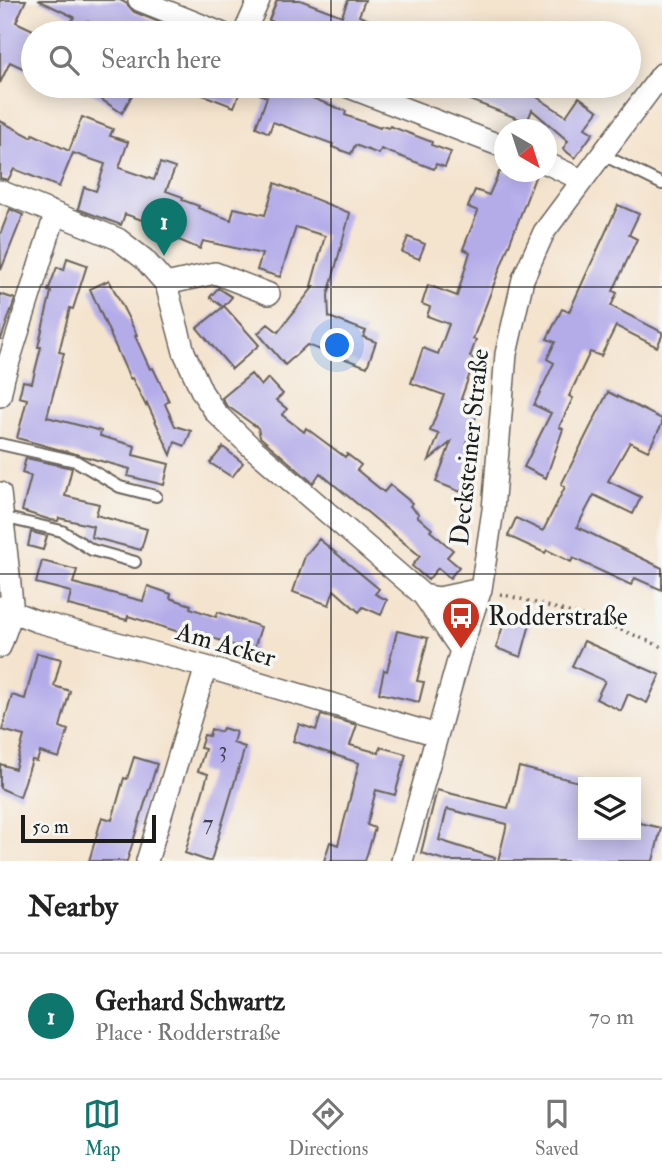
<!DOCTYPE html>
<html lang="en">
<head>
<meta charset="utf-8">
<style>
  body { margin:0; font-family:"IM FELL Double Pica",serif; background:#f6f6f6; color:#222 }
  .controls { position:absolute; right:21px; bottom:21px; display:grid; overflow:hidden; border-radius:0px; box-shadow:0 4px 18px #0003 }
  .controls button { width:63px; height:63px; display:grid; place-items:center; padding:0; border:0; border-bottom:2px solid #e0e0e0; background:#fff; color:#222; font:35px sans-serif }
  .compass { position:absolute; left:494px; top:119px; width:63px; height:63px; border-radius:50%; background:#fff; box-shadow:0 4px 18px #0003; rotate:141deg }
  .scale { position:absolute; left:21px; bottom:18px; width:135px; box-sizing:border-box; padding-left:7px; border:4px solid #1c1c1c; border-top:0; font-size:19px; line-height:24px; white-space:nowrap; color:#1c1c1c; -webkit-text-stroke:5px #f6f6f2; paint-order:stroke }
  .you { position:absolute; left:338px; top:346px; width:24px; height:24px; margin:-18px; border:5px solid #fff; border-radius:50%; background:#1a73e8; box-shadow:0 0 0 10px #1a73e833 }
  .badge { display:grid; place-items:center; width:46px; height:46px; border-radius:50%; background:#0f766e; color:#fff; font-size:23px; font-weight:700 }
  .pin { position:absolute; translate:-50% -58px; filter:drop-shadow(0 2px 4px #0008) }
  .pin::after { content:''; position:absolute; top:37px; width:24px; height:21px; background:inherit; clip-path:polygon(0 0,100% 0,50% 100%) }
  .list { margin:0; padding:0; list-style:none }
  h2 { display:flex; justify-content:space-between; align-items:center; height:91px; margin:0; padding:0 28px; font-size:30px }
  h2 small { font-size:23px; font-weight:400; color:#767676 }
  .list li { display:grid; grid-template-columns:46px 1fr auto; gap:21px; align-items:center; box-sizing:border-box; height:126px; padding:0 28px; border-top:2px solid #e0e0e0 }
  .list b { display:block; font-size:26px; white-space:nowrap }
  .list p { margin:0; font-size:23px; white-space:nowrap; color:#767676 }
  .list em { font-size:23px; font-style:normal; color:#767676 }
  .icon { flex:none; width:38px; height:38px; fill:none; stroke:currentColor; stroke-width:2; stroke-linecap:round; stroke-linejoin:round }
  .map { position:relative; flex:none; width:662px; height:861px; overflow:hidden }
  .search { position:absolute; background:#fff; box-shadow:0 4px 18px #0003; left:21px; right:21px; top:21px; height:77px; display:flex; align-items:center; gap:18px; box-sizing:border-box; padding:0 24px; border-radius:38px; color:#767676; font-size:26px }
  .sheet { height:217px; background:#fff }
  nav { display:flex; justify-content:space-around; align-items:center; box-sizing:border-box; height:98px; border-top:2px solid #e0e0e0; background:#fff; font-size:19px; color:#767676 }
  nav a { display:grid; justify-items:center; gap:4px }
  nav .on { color:#0f766e }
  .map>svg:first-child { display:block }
  .building { fill:#b4ace9 }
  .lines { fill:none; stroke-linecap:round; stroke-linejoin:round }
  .service-casing { stroke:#68625a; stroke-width:14 }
  .minor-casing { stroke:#68625a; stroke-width:24 }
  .path { stroke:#68625a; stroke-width:3.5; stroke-dasharray:2 5; stroke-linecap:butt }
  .service { stroke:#fff; stroke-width:10 }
  .minor { stroke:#fff; stroke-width:21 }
  .grid { fill:none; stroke:#1c1c1c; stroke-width:2; stroke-opacity:0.55 }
  .labels { text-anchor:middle; stroke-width:7; stroke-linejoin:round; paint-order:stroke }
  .number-label { font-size:23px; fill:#42404f }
  .street-label { font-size:26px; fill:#1c1c1c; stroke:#f6f6f2 }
  .poi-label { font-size:26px; fill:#1c1c1c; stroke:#f6f6f2; text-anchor:start }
</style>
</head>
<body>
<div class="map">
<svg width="662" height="861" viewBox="0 0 662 861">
  <rect width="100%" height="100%" fill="#f6f6f2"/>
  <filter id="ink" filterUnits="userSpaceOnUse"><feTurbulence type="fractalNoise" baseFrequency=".0143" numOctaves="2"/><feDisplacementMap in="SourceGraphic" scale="14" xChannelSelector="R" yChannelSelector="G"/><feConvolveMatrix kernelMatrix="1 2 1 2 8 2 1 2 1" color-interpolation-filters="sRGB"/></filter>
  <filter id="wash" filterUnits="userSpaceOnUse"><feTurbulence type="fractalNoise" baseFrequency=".00686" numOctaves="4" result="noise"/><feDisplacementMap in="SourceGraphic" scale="28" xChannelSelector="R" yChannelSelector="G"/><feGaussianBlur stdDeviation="1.57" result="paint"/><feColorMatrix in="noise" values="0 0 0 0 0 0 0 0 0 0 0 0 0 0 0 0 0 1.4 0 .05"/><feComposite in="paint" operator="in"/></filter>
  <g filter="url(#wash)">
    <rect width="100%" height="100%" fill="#f4e3cd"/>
    <g id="blocks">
      <path class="building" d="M0,0H26L16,22L33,30V73L10,62L0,83Z
        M38,0H120L126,3L134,12L186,33H114L87,21L79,33H65L74,17Z
        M277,0H300L342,16L348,0H365L359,16L402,33H297L269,20Z
        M81,86H137L122,113Z
        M180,86H281L346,111L345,115L380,128L381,126L389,128L390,126L432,142L431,145L451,152L445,167L436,164L434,169L381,149L379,154L355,145L351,154L332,147L333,144L273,122L269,133L256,127L267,97L242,87L234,107Z
        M472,86H532L529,92L566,116L579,97L598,111L585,128L593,133L575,158L563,149L568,141L532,110L527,122L467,99Z
        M82,117L113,129L110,136L128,142L119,168L154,180L160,163L175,168L166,191L183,197L182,200L199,206L198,208L231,220L234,208L265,215L275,183L350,213L328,295L329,317L366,331L363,337L376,342L367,367L307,345L285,365L258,333L268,324L278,332L314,286H311L325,236L296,227L280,277L257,270L262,254L203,241L200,249L160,232L162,227L125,214L121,225L78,209L84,187L96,191L105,164L73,153L59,187L14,169L8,180L0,178V121L31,137L33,134L69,151Z
        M499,172H537L473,339L476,340L470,357L475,359L461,399L480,406L466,443L472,445L464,476L467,477L461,492L436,482L451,442L429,460L439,434L430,431L444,395L411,383L423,348L438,354L449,324L427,316L430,307L422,304L428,285L457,296L470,252L463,249L478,211L468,207L475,190L489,195Z
        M618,205L639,214L629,235L637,239L613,291L617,293L611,306L662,332V336L657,347L616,326L601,356L590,352L569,396L573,398L559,427L563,429L546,478L524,467L551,413L534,405L554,363L547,359L555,342L547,339L562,309L569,312Z
        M10,209L23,215L1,270L0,235Z
        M408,237L425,244L419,259L402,252Z
        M67,258L87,265L73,309L70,308L59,352L64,353L47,417L101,431L100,436L135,446L133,455L169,464L164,485L128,476L130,469L17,438L27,399L19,397L23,381L32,383L41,347H38L51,292L48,291L57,267L64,270Z
        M109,280L137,335L135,336L150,369L153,368L169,401L165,404L175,426L191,431L185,446L175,442L171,455L147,403L146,406L132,378L130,379L90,289Z
        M218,288L232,297L224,306L259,345L232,369L197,328L223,307L210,297Z
        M0,294L15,299L1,339H0Z
        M251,374L261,386L268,378L283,394L276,400L287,409L282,415L304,432L306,428L314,434L345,457L347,454L361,465L357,470L384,492L390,485L412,503L410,506L419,514L417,516L432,529L430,531L453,550L447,557L459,567L450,578L438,568L428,580L412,566L420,556L320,473L313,483L260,437L258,428L226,405L222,398Z
        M608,392L662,419V424L648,451L630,442L608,481L641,497L633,514L594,495L577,527L662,568V590L635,578L631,585L573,558L571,562L547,550L545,553L508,536L516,518L543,531L565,487L561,485Z
        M223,447L243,463L232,477L210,463Z
        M26,458L72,468L65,496L99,504L96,515L147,529L141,550L91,537L93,526L59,518L58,521L51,520L22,511L31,476L22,473Z
        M31,532L47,536L43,550L28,546Z
        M319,539L379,589L375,594L387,600L381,615L363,607L359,612L334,590L329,605L293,592L305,556Z
        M42,561L77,570L73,583L143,601L148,586L171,594L170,598L191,605L190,608L216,617L218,612L261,627L253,652L210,637L208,641L128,616L127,620L68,605L71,592L36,583Z
        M506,616L530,624L521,657L496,648Z
        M397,631L428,638L417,681L424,682L419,702L379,693L384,670L387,671Z
        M584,641L660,675L647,703L628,694L621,711L596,699L605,681L572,666Z
        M37,653L61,659L54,686L70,691L60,727L68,730L59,758L40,752L37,761L32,760L20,797L0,788V764L15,769L24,736L2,730L12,695L25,699Z
        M321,715L357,725L350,745L379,753L380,747L406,754L395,795L376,790L367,825L375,828L365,861H324L330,842L338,845L359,763L293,741L299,724L316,730Z
        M223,728L236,732L233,743L245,747L211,861H208L185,853L208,774L198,771L205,749L200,748L204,735L209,736L211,729L221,732Z
        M134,757L157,764L127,861H89L102,817L112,820L124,778L127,779Z
        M519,767L583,783V835H636V822L661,828L653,861H498L507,824L447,809L439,840L495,858L494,861H448L421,853L437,790L508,808Z"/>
    </g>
  </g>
  <g filter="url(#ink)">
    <use href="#blocks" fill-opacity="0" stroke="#68625a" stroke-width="2"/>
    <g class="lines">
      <defs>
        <path id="service" d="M601,154L662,184
          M0,444L76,461L120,487L156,496
          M2,517L62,531L92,550L135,562"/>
        <path id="minor" d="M139,0L221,33
          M244,33L259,0
          M346,86L504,147
          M546,163L582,180
          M0,191L118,239L144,259L166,284L184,352L202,392L216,413L249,445L423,595L461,650
          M166,284L215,273L269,294
          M0,396L4,377L55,215
          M0,493L12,603V613L0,647
          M423,595L439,598L481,589
          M0,607L36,621L206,667L437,735
          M147,861L206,667
          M402,861L461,650L481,589L493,510L506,354L523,279L544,232L662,74"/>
      </defs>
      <use href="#service" class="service-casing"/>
      <use href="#minor" class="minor-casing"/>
      <path class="path" d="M500,594C556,607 609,623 662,647"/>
      <use href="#service" class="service"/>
      <use href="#minor" class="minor"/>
    </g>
  </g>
  <path class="grid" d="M331,0V33M331,86V861M0,287H662M0,574H662"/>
  <defs>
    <symbol id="bus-pin" viewBox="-11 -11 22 30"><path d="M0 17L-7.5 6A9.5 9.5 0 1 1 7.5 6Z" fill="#c8321e" stroke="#f6f6f2"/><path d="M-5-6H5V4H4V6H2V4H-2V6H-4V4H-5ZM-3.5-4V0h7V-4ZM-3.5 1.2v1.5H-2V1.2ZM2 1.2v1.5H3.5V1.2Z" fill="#fff"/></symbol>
  </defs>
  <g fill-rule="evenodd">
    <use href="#bus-pin" x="439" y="594" width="44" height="60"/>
  </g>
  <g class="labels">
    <g class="number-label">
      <text x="223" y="757">3</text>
      <text x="208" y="830">7</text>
    </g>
    <g class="street-label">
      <text transform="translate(469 447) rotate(-84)" y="9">Decksteiner Straße</text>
      <text transform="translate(226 644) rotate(16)" y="9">Am Acker</text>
    </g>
    <g class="poi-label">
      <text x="488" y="625">Rodderstraße</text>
    </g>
  </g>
</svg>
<div class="controls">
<button><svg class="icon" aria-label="layers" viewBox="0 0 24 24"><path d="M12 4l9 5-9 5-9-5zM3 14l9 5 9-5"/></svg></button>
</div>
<svg class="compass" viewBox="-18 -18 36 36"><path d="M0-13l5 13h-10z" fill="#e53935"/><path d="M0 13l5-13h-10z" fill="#767676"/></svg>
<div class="scale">50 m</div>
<div class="you"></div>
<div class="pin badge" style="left:164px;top:256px">1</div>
<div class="search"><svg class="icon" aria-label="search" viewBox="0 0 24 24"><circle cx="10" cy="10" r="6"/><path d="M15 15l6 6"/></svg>Search here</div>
</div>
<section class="sheet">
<h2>Nearby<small></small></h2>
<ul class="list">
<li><span class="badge">1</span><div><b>Gerhard Schwartz</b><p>Place · Rodderstraße</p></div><em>70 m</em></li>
</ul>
</section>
<nav>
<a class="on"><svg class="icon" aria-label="map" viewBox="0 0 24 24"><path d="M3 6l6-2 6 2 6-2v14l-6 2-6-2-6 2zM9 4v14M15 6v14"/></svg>Map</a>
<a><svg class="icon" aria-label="directions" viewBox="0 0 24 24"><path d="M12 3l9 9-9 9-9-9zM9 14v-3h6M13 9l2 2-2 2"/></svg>Directions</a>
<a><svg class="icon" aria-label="saved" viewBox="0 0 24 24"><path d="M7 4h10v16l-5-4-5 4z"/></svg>Saved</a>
</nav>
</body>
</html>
